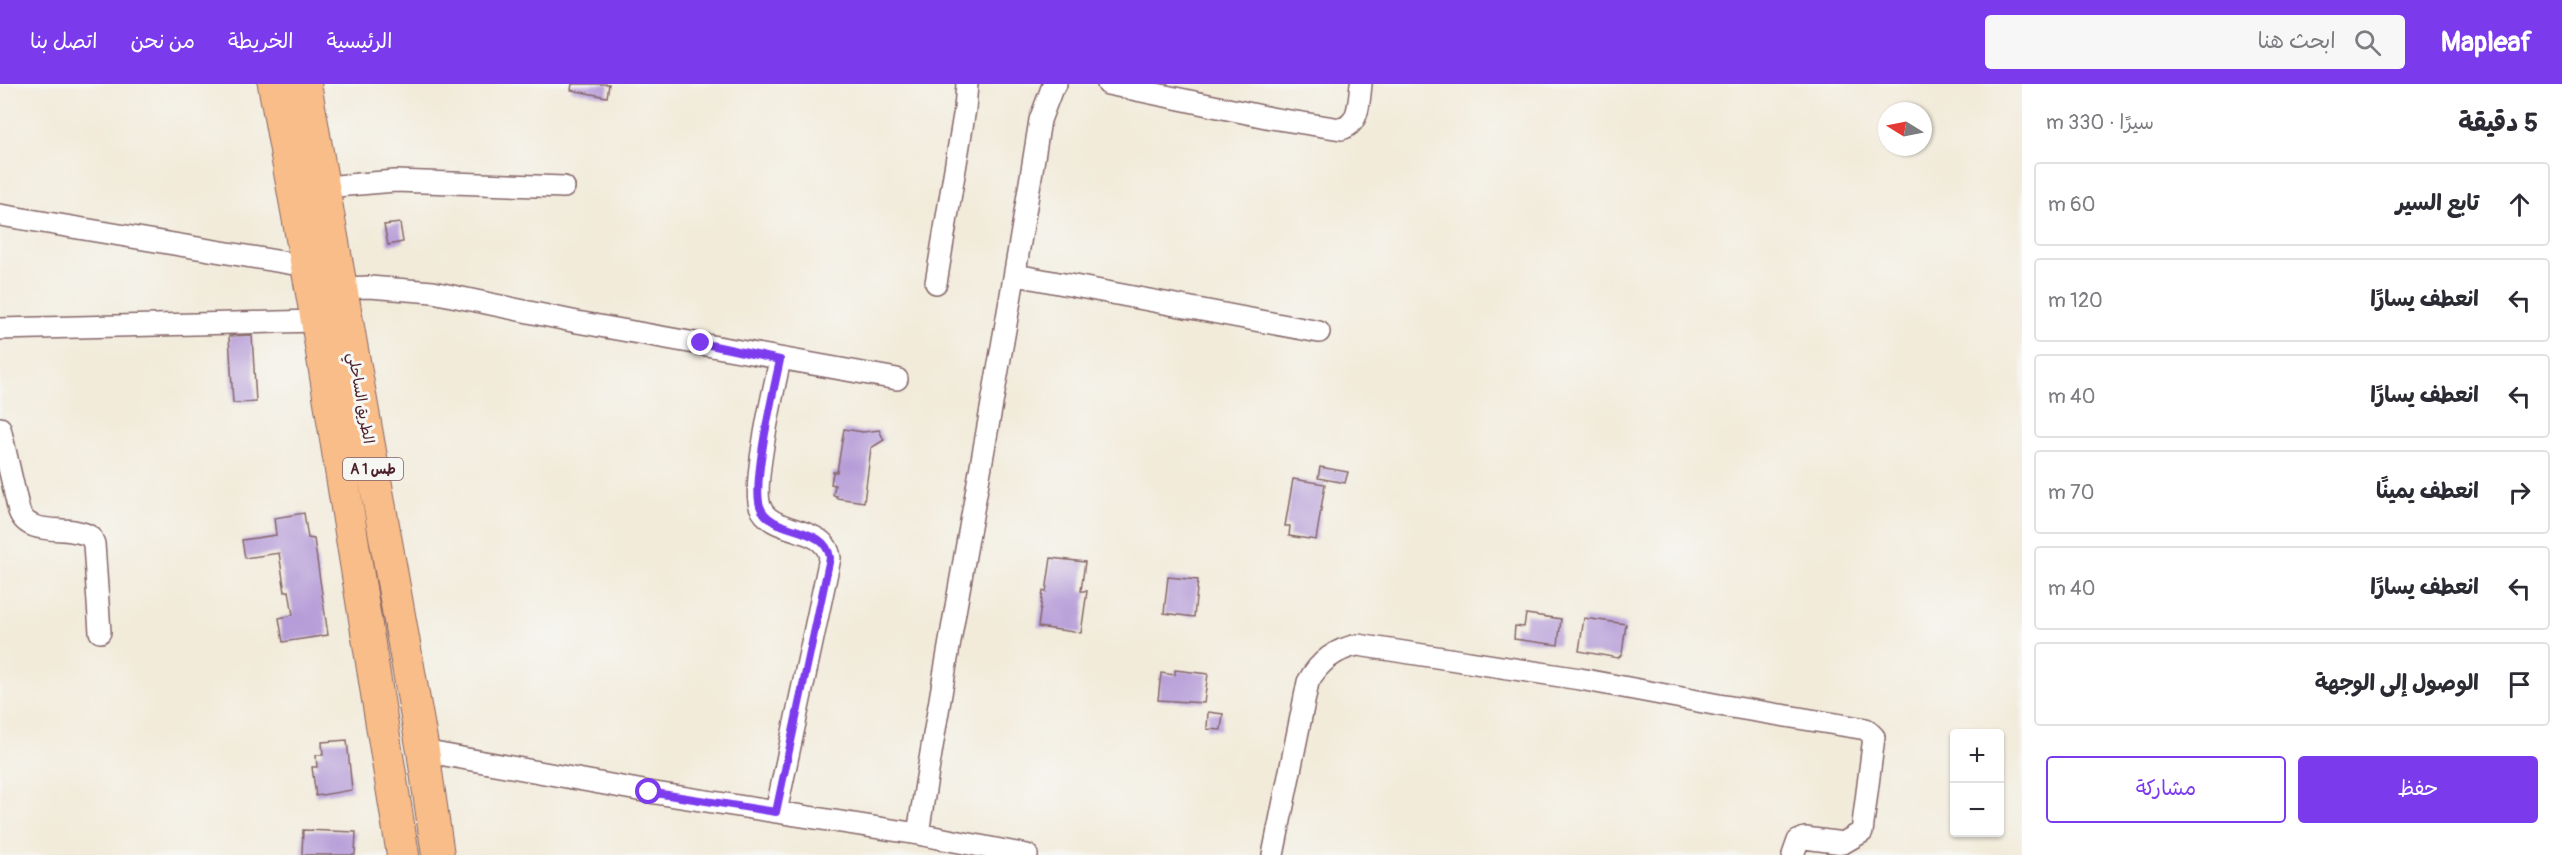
<!DOCTYPE html>
<html lang="ar">
<head>
<meta charset="utf-8">
<style>
  body { margin:0; font-family:Pangolin,"Playpen Sans Arabic",sans-serif; background:#f7f7f7; color:#2b2b33; direction:rtl }
  .controls { position:absolute; right:18px; bottom:18px; display:grid; overflow:hidden; border-radius:6px; box-shadow:0 2px 4px #0004 }
  .controls button { width:54px; height:54px; display:grid; place-items:center; padding:0; border:0; border-bottom:2px solid #e1e1e2; background:#fff; color:#2b2b33; font:30px sans-serif }
  .compass { position:absolute; left:1878px; top:18px; width:54px; height:54px; border-radius:50%; background:#fff; box-shadow:0 2px 4px #0004; rotate:280deg }
  .stop { position:absolute; width:18px; height:18px; margin:-14px; border:4px solid #7c3aed; border-radius:50%; background:#fff }
  .stop.end { background:#7c3aed; border-color:#fff; box-shadow:0 2px 6px #0008 }
  .list { margin:0; padding:0; list-style:none }
  h2 { display:flex; justify-content:space-between; align-items:center; height:78px; margin:0; padding:0 24px; font-size:26px }
  h2 small { font-size:20px; font-weight:400; color:#7c7c81 }
  .list li { display:grid; grid-template-columns:39px 1fr auto; gap:18px; align-items:center; box-sizing:border-box; height:84px; margin:0 12px 12px; padding:0 12px; border:2px solid #e1e1e2; border-radius:6px }
  .list b { display:block; font-size:22px; white-space:nowrap }
  .list em { font-size:20px; font-style:normal; color:#7c7c81 }
  .actions { display:flex; gap:12px; padding:18px 24px }
  .actions a { flex:1; padding:14px 0; border:2px solid #7c3aed; border-radius:6px; text-align:center; font-size:21px; color:#7c3aed }
  .actions .main { background:#7c3aed; color:#fff }
  .icon { flex:none; width:33px; height:33px; fill:none; stroke:currentColor; stroke-width:2; stroke-linecap:round; stroke-linejoin:round }
  .map { position:relative; flex:none; width:2022px; height:771px; overflow:hidden; direction:ltr }
  header { display:flex; align-items:center; gap:36px; box-sizing:border-box; height:84px; padding:0 30px; background:#7c3aed; color:#fff }
  header strong { font-size:28px }
  nav { display:flex; gap:33px; margin-inline-start:auto; font-size:21px }
  .search { width:420px; height:54px; background:#f7f7f7; display:flex; align-items:center; gap:15px; box-sizing:border-box; padding:0 21px; border-radius:6px; color:#7c7c81; font-size:22px }
  main { display:flex }
  aside { flex:1; background:#fff }
  .map>svg:first-child { display:block }
  .building { fill:#b69cd8 }
  .lines { fill:none; stroke-linecap:round; stroke-linejoin:round }
  .minor-casing { stroke:#856668; stroke-width:24 }
  .highway-casing { stroke:#856668; stroke-width:34 }
  .minor { stroke:#fff; stroke-width:21 }
  .highway { stroke:#f8bd88; stroke-width:32 }
  .route { stroke:#7c3aed; stroke-width:8 }
  .labels { text-anchor:middle; stroke-width:6; stroke-linejoin:round; paint-order:stroke }
  .shield { fill:#f6f6f2; stroke:#7e6067; stroke-width:1.5 }
  .shield-label { font-size:14px; font-weight:bold; fill:#4a1f2b }
  .street-label { font-size:15px; fill:#4a1f2b; stroke:#f6f6f2 }
</style>
</head>
<body>
<header>
<strong>Mapleaf</strong>
<div class="search"><svg class="icon" aria-label="search" viewBox="0 0 24 24"><circle cx="10" cy="10" r="6"/><path d="M15 15l6 6"/></svg>ابحث هنا</div>
<nav><a>الرئيسية</a><a>الخريطة</a><a>من نحن</a><a>اتصل بنا</a></nav>
</header>
<main>
<aside>
<h2>5 دقيقة<small>سيرًا · 330 m</small></h2>
<ul class="list">
<li><svg class="icon" aria-label="ahead" viewBox="0 0 24 24"><path d="M12 20V5M6 11l6-6 6 6"/></svg><div><b>تابع السير</b></div><em>60 m</em></li>
<li><svg class="icon" aria-label="left" viewBox="0 0 24 24"><path d="M17 20v-9H6M10 6l-5 5 5 5"/></svg><div><b>انعطف يسارًا</b></div><em>120 m</em></li>
<li><svg class="icon" aria-label="left" viewBox="0 0 24 24"><path d="M17 20v-9H6M10 6l-5 5 5 5"/></svg><div><b>انعطف يسارًا</b></div><em>40 m</em></li>
<li><svg class="icon" aria-label="right" viewBox="0 0 24 24"><path d="M7 20v-9h11M14 6l5 5-5 5"/></svg><div><b>انعطف يمينًا</b></div><em>70 m</em></li>
<li><svg class="icon" aria-label="left" viewBox="0 0 24 24"><path d="M17 20v-9H6M10 6l-5 5 5 5"/></svg><div><b>انعطف يسارًا</b></div><em>40 m</em></li>
<li><svg class="icon" aria-label="arrive" viewBox="0 0 24 24"><path d="M6 21V4h12l-3 4 3 4H6"/></svg><div><b>الوصول إلى الوجهة</b></div></li>
</ul>
<div class="actions"><a class="main">حفظ</a><a>مشاركة</a></div>
</aside>
<div class="map">
<svg width="2022" height="771" viewBox="0 0 2022 771">
  <rect width="100%" height="100%" fill="#f6f6f2"/>
  <filter id="ink" filterUnits="userSpaceOnUse"><feTurbulence type="fractalNoise" baseFrequency=".0167" numOctaves="2"/><feDisplacementMap in="SourceGraphic" scale="12" xChannelSelector="R" yChannelSelector="G"/><feConvolveMatrix kernelMatrix="1 2 1 2 8 2 1 2 1" color-interpolation-filters="sRGB"/></filter>
  <filter id="wash" filterUnits="userSpaceOnUse"><feTurbulence type="fractalNoise" baseFrequency=".008" numOctaves="4" result="noise"/><feDisplacementMap in="SourceGraphic" scale="24" xChannelSelector="R" yChannelSelector="G"/><feGaussianBlur stdDeviation="1.35" result="paint"/><feColorMatrix in="noise" values="0 0 0 0 0 0 0 0 0 0 0 0 0 0 0 0 0 1.4 0 .05"/><feComposite in="paint" operator="in"/></filter>
  <g filter="url(#wash)">
    <rect width="100%" height="100%" fill="#f2ebda"/>
    <g id="blocks">
      <path class="building" d="M572,0H609L607,13L571,6Z
        M400,139L403,158L388,161L384,141Z
        M252,251L256,318L233,319L229,252Z
        M844,345L863,348L879,346L884,356L871,364L864,418L836,414L837,412L833,411L835,401L831,400L833,388H837Z
        M1320,383L1348,388L1345,399L1318,394Z
        M1293,395L1325,400L1316,456L1289,452L1290,442H1285Z
        M304,429L308,454L314,455L328,551L283,558L279,534L293,531L289,507L285,508L279,469L245,474L242,456L276,451L274,434Z
        M1051,474L1085,478L1081,507H1087L1081,549L1038,543L1043,507L1046,508Z
        M1168,493L1198,496L1194,533L1164,529Z
        M1526,530L1561,535L1558,561L1514,555L1515,542L1524,543Z
        M1584,534L1626,540L1622,570L1618,574L1579,567Z
        M1175,586L1208,590L1204,619L1158,616L1161,589L1175,591Z
        M1208,628L1223,630L1221,646L1207,645Z
        M347,656L352,706L316,712L312,683H317L316,671H323L322,658Z
        M303,746L356,748L355,771H302Z"/>
    </g>
  </g>
  <g filter="url(#ink)">
    <use href="#blocks" fill-opacity="0" stroke="#856668" stroke-width="1.5"/>
    <g class="lines">
      <defs>
        <path id="minor" d="M1108,0L1271,34L1341,45C1360,40 1359,16 1361,0
          M324,103L395,97L564,103
          M0,131L306,182
          M1016,191L1319,248
          M936,199L965,25L967,0
          M342,204L369,203L433,208L577,238L897,295
          M0,245L317,237
          M0,344L19,427C29,455 70,439 91,453L94,460L100,548
          M423,667L649,708L918,750L1027,771
          M776,728L830,474C826,440 770,452 760,422C752,399 774,304 780,276
          M918,750C955,511 1003,274 1040,36L1052,4L1056,0
          M1273,771L1308,598C1319,578 1336,565 1358,561L1580,595L1719,621L1866,645L1874,653L1862,748L1843,759L1805,754L1798,757L1793,771"/>
        <path id="highway" d="M274,0L317,237L403,771
          M305,0L423,667L438,771"/>
      </defs>
      <use href="#minor" class="minor-casing"/>
      <use href="#highway" class="highway-casing"/>
      <use href="#minor" class="minor"/>
      <use href="#highway" class="highway"/>
    </g>
  </g>
  <g class="lines" filter="url(#ink)">
    <path class="route" d="M649,708L776,728L830,474C826,440 770,452 760,422C752,398 774,305 780,276L701,259"/>
  </g>
  <g class="labels">
    <rect class="shield" x="343" y="374" width="60" height="22" rx="4.5"/>
    <g class="shield-label">
      <text x="373" y="390">A 1 طس</text>
    </g>
    <g class="street-label">
      <text transform="translate(361 314) rotate(80)" y="5">الطريق الساحلي</text>
    </g>
  </g>
</svg>
<div class="controls">
<button>+</button>
<button>−</button>
</div>
<svg class="compass" viewBox="-18 -18 36 36"><path d="M0-13l5 13h-10z" fill="#e53935"/><path d="M0 13l5-13h-10z" fill="#7c7c81"/></svg>
<div class="stop" style="left:649px;top:708px"></div>
<div class="stop end" style="left:701px;top:259px"></div>
</div>
</main>
</body>
</html>
